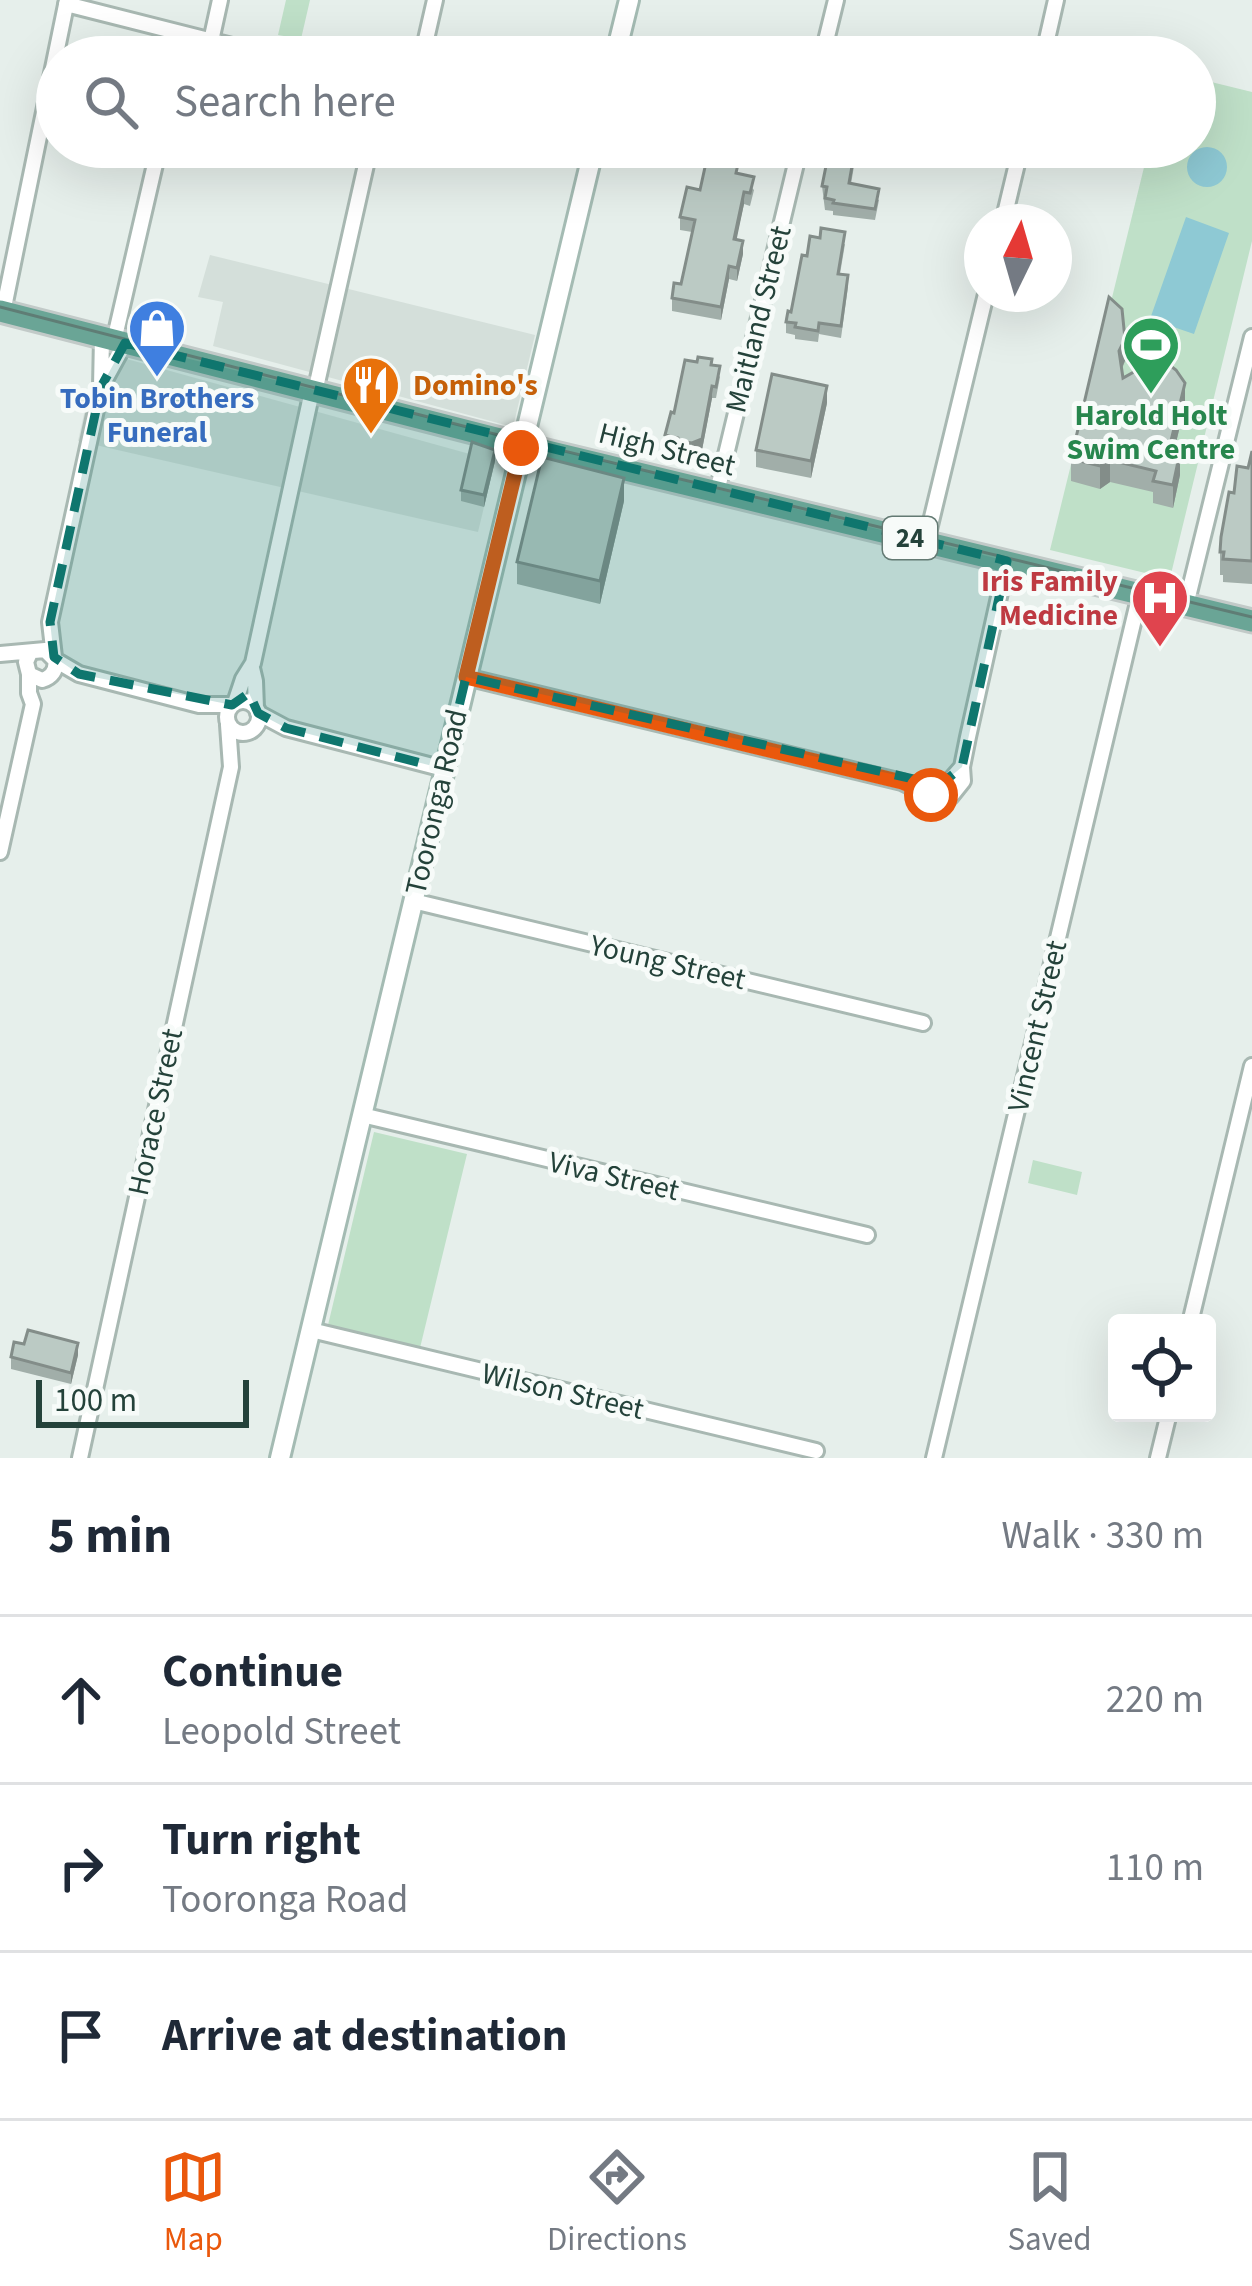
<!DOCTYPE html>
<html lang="en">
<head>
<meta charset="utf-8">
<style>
  body { margin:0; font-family:"Source Sans 3",sans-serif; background:#f6f6f7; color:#1f2937 }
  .controls { position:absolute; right:36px; bottom:36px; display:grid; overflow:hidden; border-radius:12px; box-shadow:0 12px 48px #0002 }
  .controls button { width:108px; height:108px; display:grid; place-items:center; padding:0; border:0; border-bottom:3px solid #e0e1e3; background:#fff; color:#1f2937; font:60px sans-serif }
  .compass { position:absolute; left:964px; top:204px; width:108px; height:108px; border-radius:50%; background:#fff; box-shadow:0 12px 48px #0002; rotate:5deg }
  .scale { position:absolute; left:36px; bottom:30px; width:213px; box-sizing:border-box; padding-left:12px; border:6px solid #24423a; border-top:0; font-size:33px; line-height:42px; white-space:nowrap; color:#24423a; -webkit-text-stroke:9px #f7fbf9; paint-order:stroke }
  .stop { position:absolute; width:36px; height:36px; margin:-27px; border:9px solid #ea580c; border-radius:50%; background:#fff }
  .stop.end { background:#ea580c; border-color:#fff; box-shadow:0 3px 12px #0008 }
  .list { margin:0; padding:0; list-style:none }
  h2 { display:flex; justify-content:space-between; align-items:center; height:156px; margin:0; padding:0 48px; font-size:51px }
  h2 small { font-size:39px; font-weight:400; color:#747a83 }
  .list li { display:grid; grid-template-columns:78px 1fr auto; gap:36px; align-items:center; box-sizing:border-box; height:168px; padding:0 48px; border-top:3px solid #e0e1e3 }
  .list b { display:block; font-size:45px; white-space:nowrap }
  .list p { margin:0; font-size:39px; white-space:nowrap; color:#747a83 }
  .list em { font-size:39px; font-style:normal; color:#747a83 }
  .icon { flex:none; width:66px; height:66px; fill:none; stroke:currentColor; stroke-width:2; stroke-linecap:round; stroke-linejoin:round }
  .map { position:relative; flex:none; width:1252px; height:1458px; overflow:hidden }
  .search { position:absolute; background:#fff; box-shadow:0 12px 48px #0002; left:36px; right:36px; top:36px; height:132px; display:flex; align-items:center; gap:30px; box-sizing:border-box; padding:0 42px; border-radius:66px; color:#747a83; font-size:45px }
  .sheet { height:660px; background:#fff }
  nav { display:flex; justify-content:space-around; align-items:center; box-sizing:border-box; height:168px; border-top:3px solid #e0e1e3; background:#fff; font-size:33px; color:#747a83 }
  nav a { display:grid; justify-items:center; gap:6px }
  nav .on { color:#ea580c }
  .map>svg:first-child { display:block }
  .built { fill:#d4dfda }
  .green { fill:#bfe0c8 }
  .water { fill:#8ec9d4 }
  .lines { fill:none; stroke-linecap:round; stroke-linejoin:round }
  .minor-casing { stroke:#a8b8b2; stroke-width:20 }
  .secondary-casing { stroke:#a4bbb3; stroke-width:24 }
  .primary-casing { stroke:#c2cac8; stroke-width:27 }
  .minor { stroke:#fff; stroke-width:14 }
  .secondary { stroke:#fff; stroke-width:18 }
  .primary { stroke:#6aa596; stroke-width:21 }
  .tram { stroke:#5f7d75; stroke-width:3 }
  .wall { fill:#a1aea9 }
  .shaded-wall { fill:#838d89 }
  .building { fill:#bbcac4; stroke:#838d89; stroke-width:3 }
  .route { stroke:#ea580c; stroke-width:15 }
  .marked { fill:#0f766e; fill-opacity:0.2; stroke:#0f766e; stroke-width:9; stroke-dasharray:24 15; stroke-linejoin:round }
  .labels { text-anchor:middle; stroke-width:10; stroke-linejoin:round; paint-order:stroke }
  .shield { fill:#f7fbf9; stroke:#637a73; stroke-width:3 }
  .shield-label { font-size:27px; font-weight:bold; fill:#24423a }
  .street-label { font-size:30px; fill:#24423a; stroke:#f7fbf9 }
  .food-label { font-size:30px; font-weight:bold; fill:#c56008; stroke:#f7fbf9; text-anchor:start }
  .shop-label { font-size:30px; font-weight:bold; fill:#366cbe; stroke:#f7fbf9 }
  .leisure-label { font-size:30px; font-weight:bold; fill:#27864d; stroke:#f7fbf9 }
  .health-label { font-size:30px; font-weight:bold; fill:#be3a42; stroke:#f7fbf9; text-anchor:end }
</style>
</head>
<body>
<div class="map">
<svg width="1252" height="1458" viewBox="0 0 1252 1458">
  <rect width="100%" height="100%" fill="#e6efeb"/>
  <path class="built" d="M210,255L535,335L513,427L213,346L223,302L198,297Z
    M98,351L495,461L478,532L78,441Z"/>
  <path class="green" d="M286,0H310L301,39L278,35Z
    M1195,78L1252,92V241L1171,574L1166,578L1050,550L1149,147H1195Z
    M374,1132L467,1154L420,1348L328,1325Z
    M1033,1160L1082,1172L1077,1195L1028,1183Z"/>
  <path class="water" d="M1187 167a20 20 0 1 1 40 0a20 20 0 1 1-40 0Z
    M1186,217L1229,233L1194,334L1150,319Z"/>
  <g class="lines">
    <defs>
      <path id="minor" d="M66,4L276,57
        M211,41L220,0
        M180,57L185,34
        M422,57L435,0
        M822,57L836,0
        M1043,57L1056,0
        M1003,222L1021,147
        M3,312L67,0
        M114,341L159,147
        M101,387L102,337
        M315,392L370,147
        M717,492L800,147
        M926,542L986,294
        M1186,605L1252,337
        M0,654L45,650L55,660C57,670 52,677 42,680L29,674L26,662L30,653
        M54,657L50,622L101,387L125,343
        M55,660L79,674L199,705H232
        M252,668L255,681L256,708
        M466,677L902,782L926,794L951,796L963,781L962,767L968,737L1007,561
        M227 717a16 16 0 1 1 32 0a16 16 0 1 1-32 0Z
        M235,703L243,679L253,663L312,391
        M258,713L286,728L444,769
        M913,786L947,784L962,767
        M0,852L33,704L29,693V674
        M413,901L923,1023
        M362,1115L867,1235
        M1190,1323L1252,1066
        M311,1330L816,1451
        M80,1458L231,767L228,725
        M934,1458L1140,594
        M1158,1458L1169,1413"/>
      <path id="secondary" d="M615,57L629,0
        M280,1458L594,147"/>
      <path id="primary" d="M0,311L547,451L1252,621"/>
    </defs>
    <use href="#minor" class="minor-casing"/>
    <use href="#secondary" class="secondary-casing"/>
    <use href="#primary" class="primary-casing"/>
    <use href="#minor" class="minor"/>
    <use href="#secondary" class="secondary"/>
    <use href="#primary" class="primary"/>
    <path class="tram" d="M0,307L506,437L1252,617"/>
  </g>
  <path class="wall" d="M847,153L854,166L851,184L879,200L875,220L833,215V211L825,210L822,186Z
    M738,173L754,190L750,206L744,204L736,239L743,254L737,281L729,279L721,320L672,311V298L681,284L692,232L680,230V217L700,190Z
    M845,244L840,274L848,287L841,338L819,334L818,342L795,339V335L786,333V322L791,312L807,256Z
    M1125,361L1122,369L1123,378L1185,405L1174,451L1180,475L1173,508L1153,503V492L1110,482L1100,489L1071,481V459Z
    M712,365L720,377L716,398H712L702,450L692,454L679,452L678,449L665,446V435L674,413Z
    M827,403L811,478L756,467V450Z
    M1252,451V584L1223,582V575H1220V552L1234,493L1248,468Z
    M495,461L484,507L461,501V490Z
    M624,501L600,604L517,584V562Z
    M78,1355L71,1384L11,1369V1357Z"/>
  <path class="shaded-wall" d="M744,192V204L734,252V239Z
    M743,241V254L737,281V268Z
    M729,266V279L721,320V307Z
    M1125,339V361L1119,374V351Z
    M1185,383V405L1169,472V449Z
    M712,386V398L702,450L692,454V443Z
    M827,386V403L811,478V461Z
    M495,450V461L484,507V495Z
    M1180,452V475L1173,508V485Z
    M1110,460V482L1100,489V466Z
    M624,478V501L600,604V581Z
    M78,1343V1355L71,1384V1373Z"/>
  <path class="building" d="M833,147H846L845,153L854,155L849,183L879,189L875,209L833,203L834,200L825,198L827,187L822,186L829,151L832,152Z
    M707,158L738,164L736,173L754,177L750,193L744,192L734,239L743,241L737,268L729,266L721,307L672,298L674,283L681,284L695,220L680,217L687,187L700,190Z
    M821,228L845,232L838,274L848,275L841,326L819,323L818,331L795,327L796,323L786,322L788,311L791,312L802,255L807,256L810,236L820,238Z
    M1109,297L1122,309L1125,339L1119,351L1123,378L1155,360H1163L1176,370L1185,383L1169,449L1180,452L1173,485L1153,481L1156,471L1110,460L1100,466L1071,459Z
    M698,357L712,359L711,365L720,366L716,387L712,386L702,439L692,443L679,441L678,438L665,435L671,412L674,413L685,360L697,362Z
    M772,374L827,386L811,461L756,450Z
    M472,442L495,450L484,495L461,490Z
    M1252,451V561L1223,559L1224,552H1220L1221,537L1229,492L1234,493L1237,466L1248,468Z
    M542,457L624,478L600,581L517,562Z
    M28,1330L78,1343L71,1373L11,1357L14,1342L24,1344Z"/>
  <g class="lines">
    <path class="route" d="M521,448L466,677L902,782L931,795"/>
  </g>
  <path class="marked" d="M125,343L1007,561L962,767L940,785L466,677L444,769L286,728L258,713L249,693L232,705L79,674L54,657L50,622L101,387Z"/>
  <defs>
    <symbol id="shop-pin" viewBox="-11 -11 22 30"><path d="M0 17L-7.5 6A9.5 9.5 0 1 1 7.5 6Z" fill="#3f7fe0" stroke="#f7fbf9"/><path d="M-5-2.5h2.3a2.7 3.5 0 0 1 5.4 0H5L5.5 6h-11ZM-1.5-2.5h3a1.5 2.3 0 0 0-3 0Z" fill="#fff"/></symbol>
    <symbol id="stadium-pin" viewBox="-11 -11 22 30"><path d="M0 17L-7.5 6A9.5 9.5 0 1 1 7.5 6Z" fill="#2e9e5b" stroke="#f7fbf9"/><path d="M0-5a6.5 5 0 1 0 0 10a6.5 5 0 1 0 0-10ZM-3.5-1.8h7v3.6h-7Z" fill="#fff"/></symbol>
    <symbol id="restaurant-pin" viewBox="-11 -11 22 30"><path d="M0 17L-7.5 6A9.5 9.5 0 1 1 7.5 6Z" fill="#e8710a" stroke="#f7fbf9"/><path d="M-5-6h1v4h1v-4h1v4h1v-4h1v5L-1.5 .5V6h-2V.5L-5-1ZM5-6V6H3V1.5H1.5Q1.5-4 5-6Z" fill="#fff"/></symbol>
    <symbol id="hospital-pin" viewBox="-11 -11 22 30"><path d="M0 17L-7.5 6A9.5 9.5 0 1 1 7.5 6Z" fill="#e0444e" stroke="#f7fbf9"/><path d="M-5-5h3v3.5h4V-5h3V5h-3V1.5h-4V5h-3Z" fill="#fff"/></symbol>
  </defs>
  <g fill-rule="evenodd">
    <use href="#shop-pin" x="124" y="295" width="66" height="90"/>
    <use href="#stadium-pin" x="1118" y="312" width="66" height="90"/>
    <use href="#restaurant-pin" x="338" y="352" width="66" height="90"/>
    <use href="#hospital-pin" x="1127" y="565" width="66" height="90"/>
  </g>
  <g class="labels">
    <rect class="shield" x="883" y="517" width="54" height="42" rx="9"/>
    <g class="shield-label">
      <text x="910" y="547">24</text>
    </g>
    <g class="street-label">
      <text transform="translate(758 319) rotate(-76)" y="10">Maitland Street</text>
      <text transform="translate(667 449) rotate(14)" y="10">High Street</text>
      <text transform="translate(436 802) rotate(-77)" y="10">Tooronga Road</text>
      <text transform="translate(668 962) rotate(13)" y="10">Young Street</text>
      <text transform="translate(1037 1026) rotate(-77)" y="10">Vincent Street</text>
      <text transform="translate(155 1112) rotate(-78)" y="10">Horace Street</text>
      <text transform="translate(614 1176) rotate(13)" y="10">Viva Street</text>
      <text transform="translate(563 1391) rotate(13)" y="10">Wilson Street</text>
    </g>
    <g class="food-label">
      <text x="413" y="395">Domino's</text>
    </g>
    <g class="shop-label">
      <text x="157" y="408">Tobin Brothers<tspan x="157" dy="34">Funeral</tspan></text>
    </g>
    <g class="leisure-label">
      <text x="1151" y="425">Harold Holt<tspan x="1151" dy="34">Swim Centre</tspan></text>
    </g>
    <g class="health-label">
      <text x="1118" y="591">Iris Family<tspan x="1118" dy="34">Medicine</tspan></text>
    </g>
  </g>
</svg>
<div class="controls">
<button><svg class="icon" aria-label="locate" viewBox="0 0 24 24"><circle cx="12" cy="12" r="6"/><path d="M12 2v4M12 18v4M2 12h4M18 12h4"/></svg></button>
</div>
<svg class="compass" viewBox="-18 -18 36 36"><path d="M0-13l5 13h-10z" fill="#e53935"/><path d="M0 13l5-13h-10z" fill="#747a83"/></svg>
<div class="scale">100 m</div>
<div class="stop" style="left:931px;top:795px"></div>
<div class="stop end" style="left:521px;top:448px"></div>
<div class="search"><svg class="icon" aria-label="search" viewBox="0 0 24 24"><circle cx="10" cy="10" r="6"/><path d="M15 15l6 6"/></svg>Search here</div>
</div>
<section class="sheet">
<h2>5 min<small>Walk · 330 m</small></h2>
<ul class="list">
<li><svg class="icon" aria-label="ahead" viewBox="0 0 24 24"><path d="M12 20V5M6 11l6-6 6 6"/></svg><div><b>Continue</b><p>Leopold Street</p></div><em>220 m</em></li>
<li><svg class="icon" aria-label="right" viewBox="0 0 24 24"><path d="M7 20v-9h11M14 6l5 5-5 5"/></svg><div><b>Turn right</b><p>Tooronga Road</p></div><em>110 m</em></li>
<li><svg class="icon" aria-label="arrive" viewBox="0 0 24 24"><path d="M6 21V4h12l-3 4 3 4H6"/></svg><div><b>Arrive at destination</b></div></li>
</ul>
</section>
<nav>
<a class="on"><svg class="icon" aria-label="map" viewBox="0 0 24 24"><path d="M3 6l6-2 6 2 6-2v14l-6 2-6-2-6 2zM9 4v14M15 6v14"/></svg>Map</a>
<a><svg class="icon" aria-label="directions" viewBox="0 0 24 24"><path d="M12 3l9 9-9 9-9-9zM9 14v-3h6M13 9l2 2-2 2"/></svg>Directions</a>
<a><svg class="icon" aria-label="saved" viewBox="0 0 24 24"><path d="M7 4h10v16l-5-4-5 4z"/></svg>Saved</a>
</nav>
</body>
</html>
